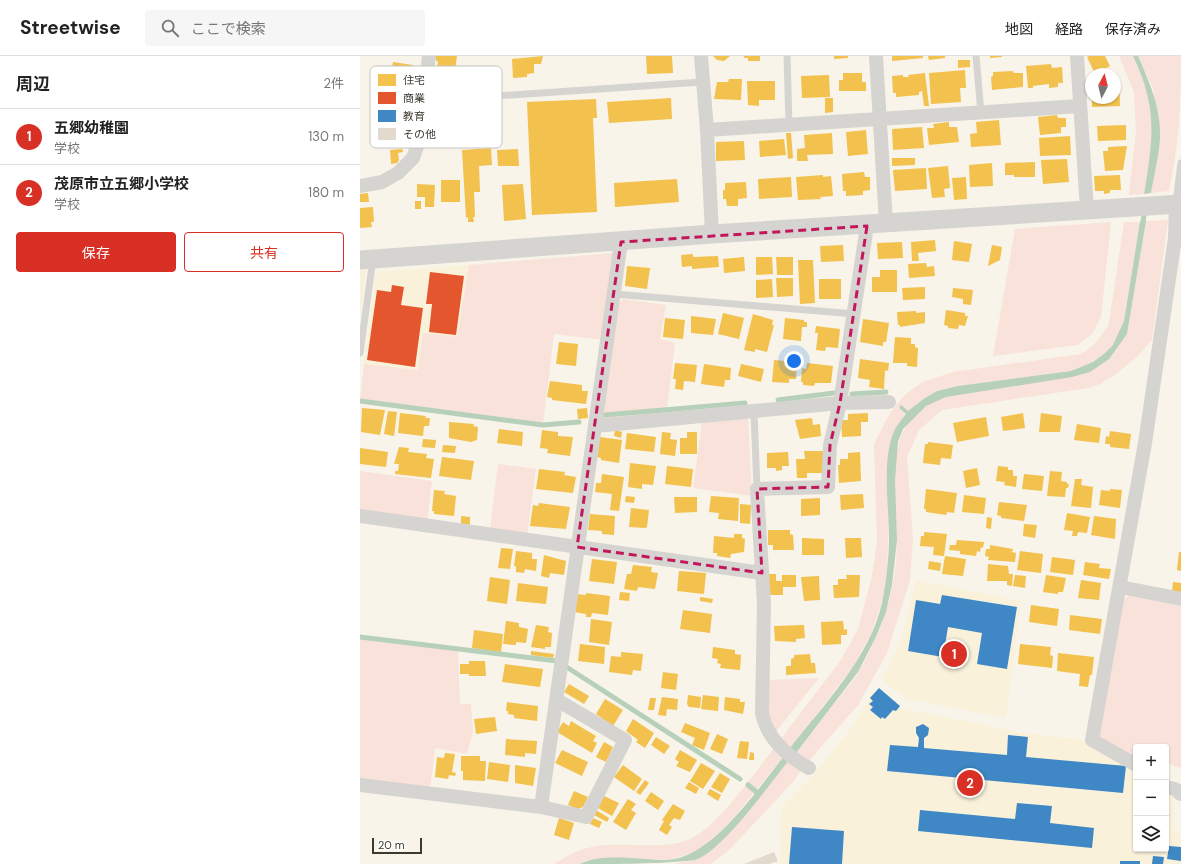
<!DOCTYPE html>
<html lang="ja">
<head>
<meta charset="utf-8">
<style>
  body { margin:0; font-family:"DM Sans","Noto Sans JP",sans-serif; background:#f6f6f6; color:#222 }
  .controls { position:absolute; right:12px; bottom:12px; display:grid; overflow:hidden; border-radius:4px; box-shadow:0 1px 3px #0004 }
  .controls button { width:36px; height:36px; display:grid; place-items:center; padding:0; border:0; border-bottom:1px solid #e0e0e0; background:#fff; color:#222; font:20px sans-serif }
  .compass { position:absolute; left:725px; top:12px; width:36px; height:36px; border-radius:50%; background:#fff; box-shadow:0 1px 3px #0004; rotate:7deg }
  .scale { position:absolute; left:12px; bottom:10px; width:50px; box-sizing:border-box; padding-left:4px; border:2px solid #3c392f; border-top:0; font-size:11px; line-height:14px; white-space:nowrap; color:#3c392f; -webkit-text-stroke:3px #fff; paint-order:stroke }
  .you { position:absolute; left:434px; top:305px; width:14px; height:14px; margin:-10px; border:3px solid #fff; border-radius:50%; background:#1a73e8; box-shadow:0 0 0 6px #1a73e833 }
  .badge { display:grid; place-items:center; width:26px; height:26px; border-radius:50%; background:#d93025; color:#fff; font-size:13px; font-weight:700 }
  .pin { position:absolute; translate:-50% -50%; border:2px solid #fff; box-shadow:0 1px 4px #0006 }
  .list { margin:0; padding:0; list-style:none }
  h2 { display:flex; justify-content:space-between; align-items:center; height:52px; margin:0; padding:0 16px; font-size:17px }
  h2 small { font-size:13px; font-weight:400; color:#767676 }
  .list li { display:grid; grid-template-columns:26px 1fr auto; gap:12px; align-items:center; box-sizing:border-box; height:56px; padding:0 16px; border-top:1px solid #e0e0e0 }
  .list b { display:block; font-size:15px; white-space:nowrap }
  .list p { margin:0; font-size:13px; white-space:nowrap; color:#767676 }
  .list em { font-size:13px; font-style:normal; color:#767676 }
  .actions { display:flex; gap:8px; padding:12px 16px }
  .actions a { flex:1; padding:9px 0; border:1px solid #d93025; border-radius:4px; text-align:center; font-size:14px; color:#d93025 }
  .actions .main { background:#d93025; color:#fff }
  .icon { flex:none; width:22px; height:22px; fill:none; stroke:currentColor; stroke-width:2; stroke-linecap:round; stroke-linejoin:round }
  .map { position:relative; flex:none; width:821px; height:808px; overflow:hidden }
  header { display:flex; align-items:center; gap:24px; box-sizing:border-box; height:56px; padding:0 20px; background:#fff; border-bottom:1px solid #e0e0e0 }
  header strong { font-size:19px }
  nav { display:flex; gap:22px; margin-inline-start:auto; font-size:14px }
  .search { width:280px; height:36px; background:#f6f6f6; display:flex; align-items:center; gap:10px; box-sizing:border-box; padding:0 14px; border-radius:4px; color:#767676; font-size:15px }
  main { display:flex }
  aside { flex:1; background:#fff }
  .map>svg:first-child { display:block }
  .built { fill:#f9f1da }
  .green { fill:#f9e2da }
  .water { fill:#b6d0b9 }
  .homes { fill:#f2c14e }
  .shops { fill:#e4572e }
  .schools { fill:#3f88c5 }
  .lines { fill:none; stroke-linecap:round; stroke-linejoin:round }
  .stream { stroke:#b6d0b9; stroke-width:5 }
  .building { fill:#e3dacf }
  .lane { stroke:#d6d4d1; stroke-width:7 }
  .street { stroke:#d6d4d1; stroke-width:14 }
  .secondary { stroke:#d6d4d1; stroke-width:19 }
  .marked { fill:none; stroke:#c2185b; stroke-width:3; stroke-dasharray:8 5; stroke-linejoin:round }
  .key { fill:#fff; stroke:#c4c4c1; stroke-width:1 }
  .key-label { font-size:11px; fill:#3c392f }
</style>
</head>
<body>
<header>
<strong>Streetwise</strong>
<div class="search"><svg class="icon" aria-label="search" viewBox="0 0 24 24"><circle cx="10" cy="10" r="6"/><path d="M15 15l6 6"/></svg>ここで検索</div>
<nav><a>地図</a><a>経路</a><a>保存済み</a></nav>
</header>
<main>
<aside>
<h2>周辺<small>2件</small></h2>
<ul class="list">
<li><span class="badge">1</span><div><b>五郷幼稚園</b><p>学校</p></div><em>130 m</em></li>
<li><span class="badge">2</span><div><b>茂原市立五郷小学校</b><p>学校</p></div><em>180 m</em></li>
</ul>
<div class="actions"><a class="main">保存</a><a>共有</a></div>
</aside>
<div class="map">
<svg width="821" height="808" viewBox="0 0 821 808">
  <rect width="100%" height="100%" fill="#f8f4e9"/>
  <path class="built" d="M109,209L97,281L58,314L4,308L16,216Z
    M0,214H6L0,262Z
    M556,524L661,545L646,662L547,643L522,624L541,585Z
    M514,633L540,652L659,676L721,684L776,718V793H806V737L815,740L814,769L821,785V808H420L421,751L456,716L488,676L504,652Z"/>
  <path class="green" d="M759,0H773C798,52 793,83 784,138L769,139L776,75L774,36Z
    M778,0H821C821,46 819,90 809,135L791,137L800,83L793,32Z
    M808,164L792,284L777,301L755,319L740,328L728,332L582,354L559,374L547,401L553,482L550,524L527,597L498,649L448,706L436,697C450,678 465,660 479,642C485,633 494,625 499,615C510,597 518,577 525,558C533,535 537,507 537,483C536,429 520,361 586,341L730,316L767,278L786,165Z
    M751,166L741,261L733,277L718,289L633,300L655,173Z
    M764,166H780L764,265L753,290L745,297L733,306L711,315L598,330L577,335L565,342L548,356L539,352L546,358L535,373L529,455L527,518L521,549L511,577L493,611L430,692L420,684L481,604L498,573L512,520L517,486L514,388L530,357L536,349L548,336L563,326L593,316L721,298C734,290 742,281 749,267Z
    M253,197L243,284L194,278L183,369L0,345L4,308L58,314L63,277L97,281L109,209Z
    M263,243L306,249L300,283L315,287L306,360L240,365L258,248Z
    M388,362L392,440L333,432L342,366Z
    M138,408L176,413L167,479L130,474Z
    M0,415L72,425L67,466L0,457Z
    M769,540L821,550V712L809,708L806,720V691H776V704L740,683V669L762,544Z
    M0,581L98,594L100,648H111L113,676L107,698L75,692L70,734L0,725Z
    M459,622L414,678L407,661V624Z
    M415,691L425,699L369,767L340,794L310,804L252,802L225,805L220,808H194C205,801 219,793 232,791C262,784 307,797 334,781C362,765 394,717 415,691Z
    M430,703L442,712L434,725L370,793L354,806L350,808H314L336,803L360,787Z"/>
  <path class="water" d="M773,0H778C790,27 801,52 800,82C799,100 794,119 791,137L784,138C793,83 798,52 773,0Z
    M786,165L767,278L749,303L730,316L712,321L586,341L566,350L543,373L538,386L535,424L537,484L532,529L526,556L515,583L498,616L436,697L430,692C464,648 509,603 522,547C526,526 529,503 529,481C529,449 521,403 535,373C538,368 542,363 546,358L539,352L541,349L548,355L565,342L577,335L598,330L711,315L733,306L745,297L753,289L764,265L780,166Z
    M425,699L430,703C410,727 363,795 335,804C304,808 253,808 220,808C242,796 282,804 307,804C352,803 399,731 425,699Z"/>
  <path class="homes" d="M76,0H97L95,14H93V17L80,15V13L77,12L78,5H76Z
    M183,0L181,8H174V17L167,18V21L153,22L152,3Z
    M286,0H312L313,17L287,18Z
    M353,0H370L364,5L357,4Z
    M384,0H400V5H388V2H384Z
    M474,0H488V2L474,3Z
    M532,0H563V2L532,5Z
    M568,0H585V2L569,4Z
    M630,0H642V1L630,2Z
    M729,0H745L750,10L735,18L727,1Z
    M598,4H610V11L598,12Z
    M33,6L53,9L52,13L49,12L48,18L43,20L37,19L33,24L26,23L27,18L24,17L25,10L32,11Z
    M691,8L692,12L702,11L703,27H698V31L689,32V28L673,30V32H668L666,10Z
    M605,14L606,32H600L601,46L571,48L569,17Z
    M653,15L654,17H663V31L632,34L631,21L633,20V16Z
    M483,17H502V26H506V35H479V24H483Z
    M565,17L569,50H564L562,35L559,36V39L536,41V37H533L532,20L543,19V21H549L548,19Z
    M469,19L470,41L442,42L441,20Z
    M755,22H759L760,50L732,51V42H755Z
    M369,23H382L381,44L354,43L357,26H368Z
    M387,25H415V44H399V50L388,49Z
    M728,27H731V35H728Z
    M311,42L312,63L249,67L247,46Z
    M465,42H473V56L465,57Z
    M236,43L237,62H233L237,156L172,159L167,46Z
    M697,59L698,62H706V71H701V77L680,79L678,61Z
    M639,64L641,89L611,91L610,78L617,77L616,66Z
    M589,66V71H597L599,86L569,89L567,72H574L573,68Z
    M766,69V84L738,85L737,70Z
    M562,71L564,92L533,94L532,73Z
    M506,74L508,98L488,100L486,76Z
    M426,77H431L433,102L428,103Z
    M472,77L473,98L447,99L448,105H437V93L445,92L444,79Z
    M710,80L711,99L680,100L679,82Z
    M424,83L426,99L400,101L399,85Z
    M384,85L385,104L356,105V86Z
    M767,90L763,114L745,115L743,95H748V91Z
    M131,92L132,109L119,110L120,136H114L115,161H113L114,166H108V161L106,162L102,94Z
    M42,93L43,96L38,97L39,104L37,107L31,108L30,94Z
    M158,93L159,110H138L137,94Z
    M532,102H555V109L532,110Z
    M707,103L709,126L683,128L681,104Z
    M675,106V121H654V119H645V107Z
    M632,107L633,130L610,131L609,109Z
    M588,110L590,132L584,133L585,141L572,142L568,112Z
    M566,112L567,133L535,135L533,114Z
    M504,116L505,121H510V134L503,135V139L486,140V135H483L482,118Z
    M463,119V121L471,120L473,140L460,141L461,143L438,144L436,121Z
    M760,119L761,134H750V137L744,138V135H735L734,120Z
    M431,121L432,141L399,143L398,123Z
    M606,121L607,143L594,144L592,122Z
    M317,123L319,146L255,151L254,127Z
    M81,124H100V146H81Z
    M386,126L387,142L378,143V150H367L366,143H363V134H365V127Z
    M57,128L75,129L74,151H65V141H57Z
    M163,128L166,163L144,165L142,129Z
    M8,137L9,146H0V138Z
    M55,145H61V153H55Z
    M13,151L14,166H11L12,171L0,172V152Z
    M575,184L576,195L558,197L559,205H552L551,186Z
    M594,185L612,188L609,206L592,204Z
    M542,186L543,202L518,203L517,187Z
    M483,189L484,205L461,206L460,190Z
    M632,189L642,191L640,204L628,210Z
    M333,198V201L358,200L359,211L332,213V210L322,211L321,199Z
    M384,201L385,215L364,217L363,203Z
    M396,201H412L413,218L396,219Z
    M416,201H433V219H417Z
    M438,204H453L455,247L440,248Z
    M566,207L567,211L574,210L575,220L549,222L548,208Z
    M267,210L290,212L287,233L265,230Z
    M520,214H537V236H512V221H520Z
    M416,222H433V240L417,241Z
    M412,223L413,241L396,242V224Z
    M459,223H481V243H459Z
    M565,231V243L543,244L542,232Z
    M593,232L613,234L611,249L603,248V243L592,241Z
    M586,254L605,257V260H608L605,270L599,269L598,273L588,272V270L584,269Z
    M556,255V257L565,256V267L540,271V269H538L537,256Z
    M363,257L384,262L379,283L358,278Z
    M393,258L413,264L412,269H414L407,296L395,293V296L384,294Z
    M331,260L356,263L353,279L331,277Z
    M305,262L325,264L323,283L303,281Z
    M425,262L444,264V266H447V271H442L441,285L423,283Z
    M503,263L529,267L526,286H523V290L500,286Z
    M456,270L480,273L478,292L466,291L465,295L456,294L458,277H455Z
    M535,281L551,282V288H555V291L558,292L557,311L547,310V307H533Z
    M199,286L218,288L216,310L196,308Z
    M500,303L529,307L528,315L525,314L524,333L509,331L510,324L498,322Z
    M414,304L437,306L436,323H429V327L412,326Z
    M315,307L337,309L335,326L324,325L323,334L315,333L316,323H313Z
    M447,307L473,310L471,327H455L454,330L443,329V326H441L442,312L446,313Z
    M344,308L371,312L370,324H365L364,331L341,328Z
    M381,308L404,313L401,326L378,320Z
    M190,325L222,329V335H228L226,348L192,344V342L187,341Z
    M2,352L25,354L20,379L1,376Z
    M227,352L228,362L218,363L217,353Z
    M28,355L37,356L34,380L24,378Z
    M40,357L66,360L65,362H70L69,370H64L63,380L38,377Z
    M508,357V366H501V380L482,381L481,364H488V358Z
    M663,357L665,372L643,375L641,361Z
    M681,357L702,360L700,376H679Z
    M626,361L629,380L597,386L593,367Z
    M452,362L453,369L460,368L461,380L440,383L435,364Z
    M89,366L114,368L113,370L118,371L117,384L111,386L89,382Z
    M717,368L741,372L739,387L714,384Z
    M139,373L163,376L162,390L137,387Z
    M182,374L198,376V380L213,381L210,400L187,397L188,393L180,392Z
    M255,374L262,376L261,382L254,380Z
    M750,375L771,378L769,393L750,391V388H745L746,380L749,381Z
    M302,376L311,377L310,383L317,384L315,400L300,398Z
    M327,376H337V398H320V382H327Z
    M267,377L296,381L294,396L265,393Z
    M240,381L262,384L259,407L241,404V402L237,401Z
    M63,383L76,384L75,392L62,391Z
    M568,386L593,389L591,403L581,402L580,409L563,407L565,388H568Z
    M83,389L96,390L95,397L82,396Z
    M39,391L49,392L48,396L67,398L66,402L74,403L71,422L35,418V415H38L39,408H34Z
    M0,392L28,396L26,411L0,408Z
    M444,395H463V417H447V422H437L436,403H445Z
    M428,396L429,410H422V414L416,415V412H407V397Z
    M500,396L501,425L479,427L478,409H480V403H488V397Z
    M82,401L114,405L111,424L79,420Z
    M270,407L296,410L293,429L282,428V433L268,431Z
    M307,410L333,413L331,431L305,428Z
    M638,410L648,411V414H653V420H657L656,431L644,429L645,426L636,425Z
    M617,412L620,429L606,432L603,415Z
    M179,413L205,416L204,419L216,421L213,437L176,433Z
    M690,415L702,416L701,425L707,426V428H709L708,432H706L705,441L687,440Z
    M242,418L264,421L259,455L250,454L252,438L235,436L236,427H241Z
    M664,418L684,420L682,435L662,433Z
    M715,423H722L721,429L733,431L731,452L711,450Z
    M566,433L597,437L594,457L587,456L586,459L566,456V453H564Z
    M750,433L762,434L760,452L739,449L741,434L750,435Z
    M74,434L85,435L84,438L96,440L94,460L74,458V455H72Z
    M503,438L504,452L481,454L480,439Z
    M604,439L626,442L624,458L602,456Z
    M266,440L275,441L274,447L265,446Z
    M351,440L379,442L378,465L358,463L359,457L349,456Z
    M314,441H337V456L315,457Z
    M460,442V459L441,460V443Z
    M639,446L667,449L664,465L641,462V460L637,459Z
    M179,447L210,451L206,473L170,470L173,449L178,450Z
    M380,448L391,449L390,468L380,467Z
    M271,452L289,454L287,471L285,472L269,471Z
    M707,457L730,461L727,477L718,476L717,480H712L713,475L704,474Z
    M230,458L255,460L254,479L242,478V475L228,474Z
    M101,460L110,461V469L101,468Z
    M734,460L756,463L755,483L731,479Z
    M627,461L632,462L631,473L626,472Z
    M664,468L677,469L675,482L663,480Z
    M408,474H430V478L433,479L434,494H413V489H408Z
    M564,476L587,478L584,500L573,499L574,491L560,490L561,480H564Z
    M374,478H382V482L385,483L384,496L371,498L370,502L357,500V497H353L354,480L374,482Z
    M442,482L464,483V499H442Z
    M485,482H501L502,501L486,502Z
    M597,484L624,486L623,492L621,491L620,496L617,495L616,500L600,498V495L589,494L590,489H596Z
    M630,489L653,493L652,496L656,497L655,506L628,504L629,501L625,500L626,493H630Z
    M141,492L153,493L150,513L138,512Z
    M156,495L172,497V503H177L176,515L165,513L164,517L156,516V510H154Z
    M660,495L683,498L681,517L657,514Z
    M819,496H821V515L817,514Z
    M184,499L206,505L204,519L190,517L189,522L181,520Z
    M585,500L606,503L603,520L582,518Z
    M692,501L715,504L713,519L690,516Z
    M232,503L257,506L254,528L229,525Z
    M569,505L581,507L580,515L568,513Z
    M725,506L740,508L739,512L751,513L749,523L723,519Z
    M628,508L648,510L649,518H653L652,530L647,529V525H627Z
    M273,509L292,511L291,516L298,517L295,533L278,531L277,535L264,533L267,518H271Z
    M319,515L346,517L344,538L317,535Z
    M409,518H416V525H422V519H436V531H423V539H409Z
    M486,519H500L499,541L474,542L473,529H478V523H487Z
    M655,519L666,520L665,532L653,530Z
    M686,519L706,522L703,536H698V538L683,536Z
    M459,520L460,544L444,545L441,521Z
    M130,521L150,524L147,548L127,545Z
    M721,524L741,527L739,544L718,542Z
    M813,526L821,527V538L812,537Z
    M158,527L188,531L186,548L156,545Z
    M260,536L270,537L269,545L259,544Z
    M226,537L250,540L248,559L232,557L231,561H226V558L214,556L216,538L226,539Z
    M340,541L353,543L352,547L340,545Z
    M671,549L699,553L697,570L669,566Z
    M323,554L352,558L350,577L320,573Z
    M710,559L742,563L740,578L709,574Z
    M231,563L252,566L249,589L229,586Z
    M146,565L159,567V571L168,573L166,587L156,586V589L143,588Z
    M483,565L484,574L487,573V579H481V588L462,589L461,566Z
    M176,569L189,571L188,576L192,577L191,591H185V593L171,591Z
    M444,569L445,582L436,583V586L415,585L414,570Z
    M114,574L143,578L141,596L112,592Z
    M220,588L245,591L244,608L218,605Z
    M660,588L691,591L690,599L693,600L692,612L658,608Z
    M353,591L375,594V598L381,599L380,614L360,612L361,608L357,607L358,603L352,602Z
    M171,595L194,598L193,602L171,599Z
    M261,596L283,598L281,615L273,614L272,619L249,616L251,600L261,601Z
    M698,597L734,601L732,619H730L728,631L719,630L720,618L697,615Z
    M450,598L451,607H455L456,617L426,619V610H431V603L434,602V599Z
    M109,605H125L126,620H109V618H100V608H109Z
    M145,608L183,613L180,631L142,626Z
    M303,616L318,618L316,634L301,632Z
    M209,628L229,640L224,648L204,636Z
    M328,639L341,641L340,652L329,651L327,648Z
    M343,639L359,641L358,655L341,653Z
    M302,641L318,643L317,654L307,653L306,660L298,659Z
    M365,641L380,643V646H385L383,658L364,654Z
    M290,642H296L294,654H288Z
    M245,643L263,654L253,670L236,658Z
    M147,646L178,650L177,665L154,662V659L148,658V655H146Z
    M135,661L137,675L116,678L114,663Z
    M273,663L294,677L285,692L276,686L278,684L266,675Z
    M211,665L236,680L233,685L237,687L232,697L197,676L203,666L209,670Z
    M325,667L350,677L344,694L332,689L335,682L321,676Z
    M357,678L368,683L362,698L350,693Z
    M296,681L310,690L304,698L291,689Z
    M146,683L177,685L176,698L165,697V701L145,699Z
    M380,685L389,686L387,703L377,702Z
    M244,686L253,691L246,706L236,701Z
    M202,694L228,706L222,720L195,707Z
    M320,694L337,704L330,716L316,710L319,706L315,703Z
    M390,696L394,697V704H389Z
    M85,697L95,698L92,716L96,717L95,720L89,719L88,723L75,721L77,701L84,702Z
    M101,700H120V705H126L125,725L103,724V715H101Z
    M129,706L150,709L148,726L127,723Z
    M341,707L355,715L343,733L330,725Z
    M155,709L176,712L173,730L155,727Z
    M263,709L282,723L274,735L254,721Z
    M360,717L370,723L362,737L351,731Z
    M285,724L289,727L280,739L276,736Z
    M329,726L339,732L336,738L325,732Z
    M350,733L361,739L358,745L347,738Z
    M214,735L228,741L223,751L218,753L208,749Z
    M291,736L304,745L298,754L285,745Z
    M244,740L259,747L252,760L238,752Z
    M268,743L276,748L271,754L276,757L266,774L253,766Z
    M313,748L325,755L320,764L314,762L309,769L312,771L307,779L299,774L304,765L302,764Z
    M236,754L249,762L247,766L234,759Z
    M199,762L214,767L209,784L194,779Z
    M233,762L242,766L239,772L230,768Z"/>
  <path class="shops" d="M70,216L104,220L96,279L69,276L72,248H66Z
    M32,229L44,231L41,249L63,252L55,311L7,304L17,234L31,236Z"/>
  <path class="schools" d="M582,539L657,551L647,613L617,608L622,577L588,571L583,601L548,595L556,544L580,548Z
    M519,632L540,650L536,655L533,654L525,663L522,661L521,663L510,654L513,651L509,648L513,645L510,642Z
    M563,668L569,672L568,679L564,682V692L647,699L648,679L668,681L666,701L766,710L763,737L527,715L530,689L558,691L559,682L556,677V671Z
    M657,747L692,750L690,767L734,772L732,792L558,775L560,754L655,763Z
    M432,771L484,775L482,808H429Z
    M809,790L821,791V805L807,803Z
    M793,800L804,801L803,808H792Z
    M760,805H780V808H760Z"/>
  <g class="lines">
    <path class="stream" d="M782,171L785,154
      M492,338L526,336
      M418,344L474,337
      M0,345L183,369L219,366
      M245,359L385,347
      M0,581L197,605
      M205,610L380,723
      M388,729L399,738"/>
  </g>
  <path class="building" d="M414,796L418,805L409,808H384Z"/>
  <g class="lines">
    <path class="lane" d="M427,0L429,69
      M616,0L621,57
      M63,45L342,26
      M816,147L821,107
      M254,238L495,258
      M0,297L13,203
      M394,356L397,433"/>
    <path class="street" d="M341,0L347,74L352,178
      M516,0L526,168
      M717,0L727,154
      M347,74L720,50
      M0,130L22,126L38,117L53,102L59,85L69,0
      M235,370L480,347L529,346
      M0,460L402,517
      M760,531L821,543
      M776,709L732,684L785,387L815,182L816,148
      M449,712C427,700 407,682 402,657L404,548L397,433L468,431L470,389L480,347L507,170
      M0,729L181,751L226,761L265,684L197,644
      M806,731L815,733L821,738
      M181,751L261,186"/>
    <path class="secondary" d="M0,204L352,178L821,148"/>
  </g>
  <path class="marked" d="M507,170L480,347L470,389L468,431L397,433L402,517L217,491L261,186Z"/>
  <rect x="10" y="10" width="132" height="82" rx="6" class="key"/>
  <rect x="18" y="18" width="18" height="12" fill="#f2c14e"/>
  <rect x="18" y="36" width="18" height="12" fill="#e4572e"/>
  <rect x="18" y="54" width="18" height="12" fill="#3f88c5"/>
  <rect x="18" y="72" width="18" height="12" fill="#e3dacf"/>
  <g class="key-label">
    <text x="43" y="28">住宅</text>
    <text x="43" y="46">商業</text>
    <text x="43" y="64">教育</text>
    <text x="43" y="82">その他</text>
  </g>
</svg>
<div class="controls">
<button>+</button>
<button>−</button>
<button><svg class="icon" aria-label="layers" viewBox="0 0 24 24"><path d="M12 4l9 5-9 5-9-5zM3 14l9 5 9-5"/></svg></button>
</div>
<svg class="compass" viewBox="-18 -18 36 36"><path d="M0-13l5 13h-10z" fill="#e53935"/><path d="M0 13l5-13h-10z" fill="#767676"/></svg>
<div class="scale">20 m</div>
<div class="you"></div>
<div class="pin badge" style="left:594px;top:598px">1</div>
<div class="pin badge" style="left:610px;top:727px">2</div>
</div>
</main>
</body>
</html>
